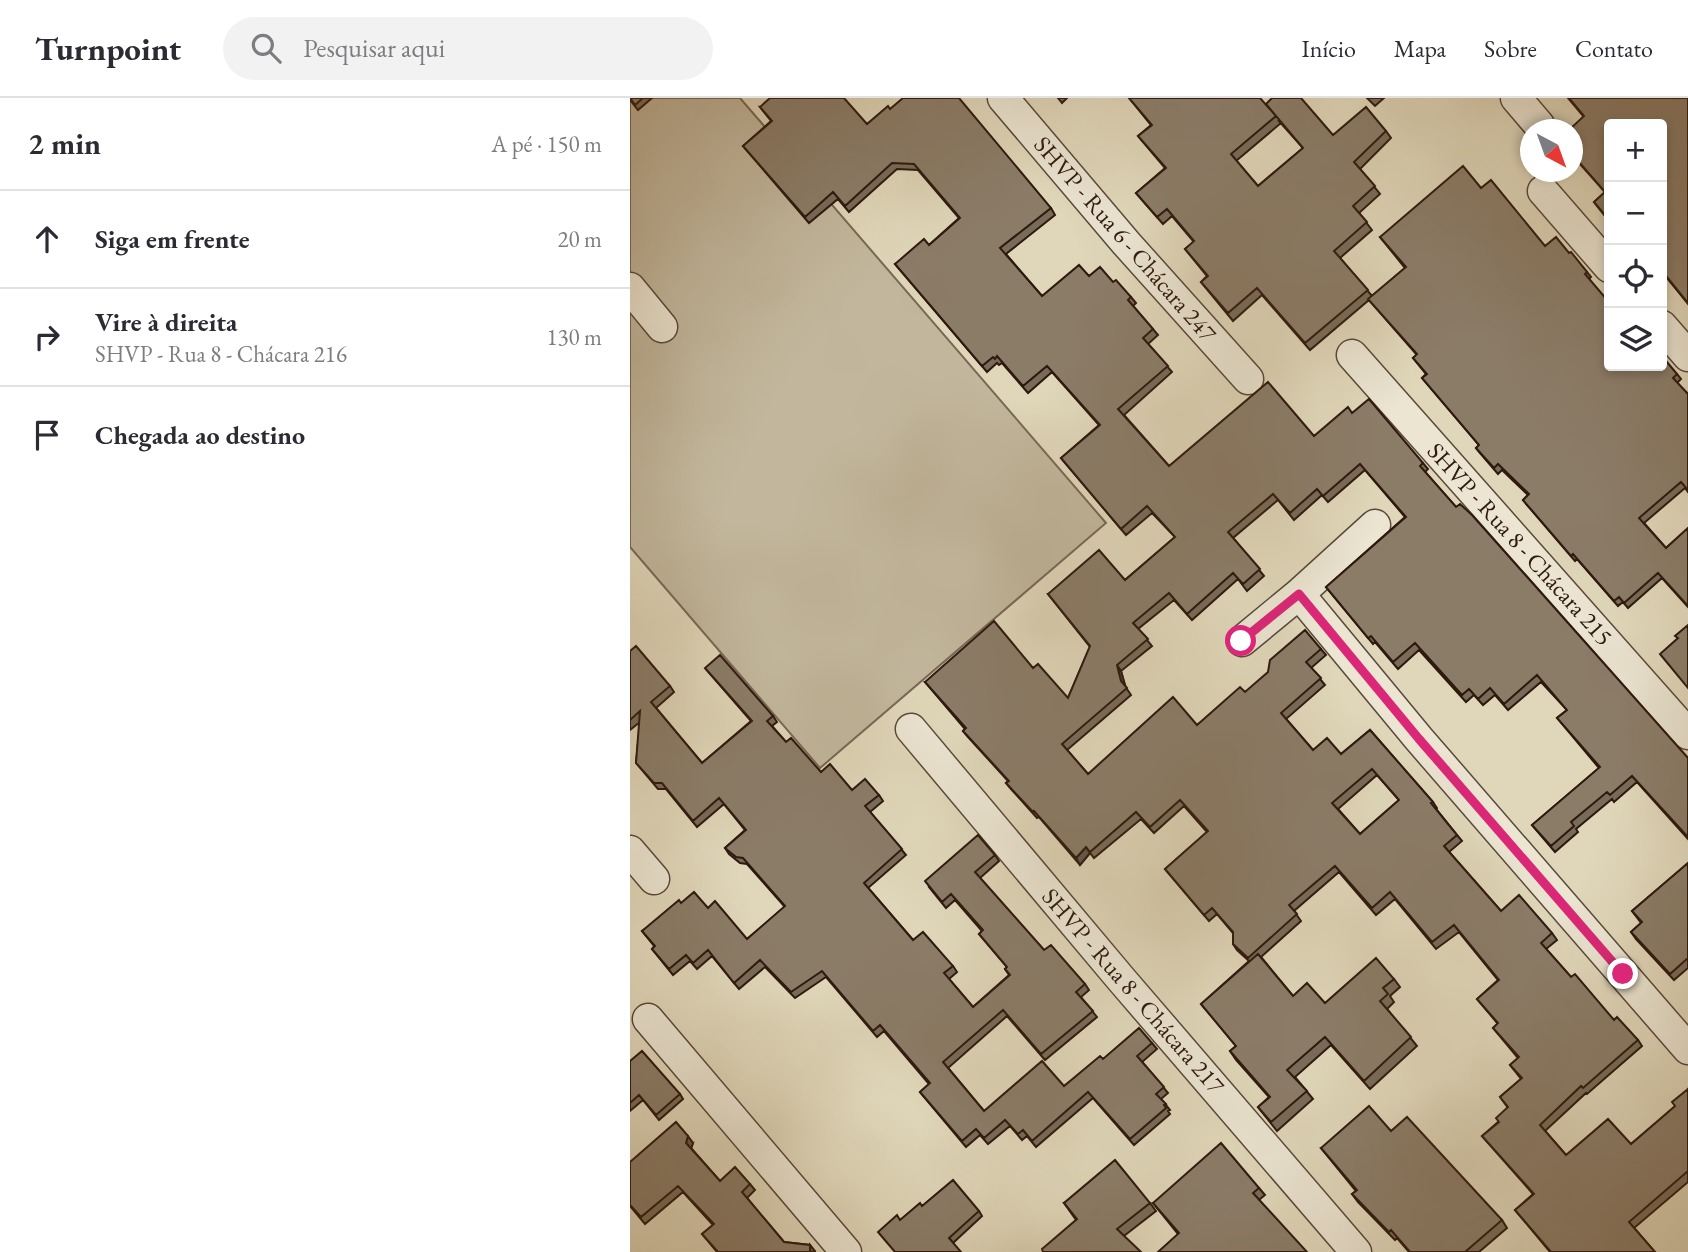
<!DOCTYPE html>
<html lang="pt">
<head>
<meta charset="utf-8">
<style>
  body { margin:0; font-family:"EB Garamond",serif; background:#f2f2f3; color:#2b2b33 }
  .controls { position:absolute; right:21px; top:21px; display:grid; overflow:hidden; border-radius:7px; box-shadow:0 4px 10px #0003 }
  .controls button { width:63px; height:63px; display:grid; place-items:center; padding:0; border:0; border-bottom:2px solid #e1e1e2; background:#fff; color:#2b2b33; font:35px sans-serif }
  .compass { position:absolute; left:890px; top:21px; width:63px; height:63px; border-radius:50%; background:#fff; box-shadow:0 4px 10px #0003; rotate:139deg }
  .stop { position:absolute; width:21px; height:21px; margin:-16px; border:5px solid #db2777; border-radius:50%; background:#fff }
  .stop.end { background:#db2777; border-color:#fff; box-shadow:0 2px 7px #0008 }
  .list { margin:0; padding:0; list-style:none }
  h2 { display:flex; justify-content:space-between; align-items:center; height:91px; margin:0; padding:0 28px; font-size:30px }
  h2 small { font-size:23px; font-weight:400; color:#7c7c81 }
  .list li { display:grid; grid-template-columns:46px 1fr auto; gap:21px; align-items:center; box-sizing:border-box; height:98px; padding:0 28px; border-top:2px solid #e1e1e2 }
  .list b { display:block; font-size:26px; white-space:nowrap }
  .list p { margin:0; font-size:23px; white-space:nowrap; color:#7c7c81 }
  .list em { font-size:23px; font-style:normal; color:#7c7c81 }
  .icon { flex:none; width:38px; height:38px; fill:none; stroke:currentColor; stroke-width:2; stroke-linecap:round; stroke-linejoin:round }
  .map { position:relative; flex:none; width:1058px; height:1154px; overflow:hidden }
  header { display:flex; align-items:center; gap:42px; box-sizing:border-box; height:98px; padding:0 35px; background:#fff; border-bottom:2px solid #e1e1e2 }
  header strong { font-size:33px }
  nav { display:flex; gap:38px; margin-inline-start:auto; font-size:24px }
  .search { width:490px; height:63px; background:#f2f2f3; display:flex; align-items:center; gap:18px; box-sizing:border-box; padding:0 24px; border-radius:38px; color:#7c7c81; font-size:26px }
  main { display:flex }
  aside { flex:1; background:#fff }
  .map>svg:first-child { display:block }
  .green { fill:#c2b79d; stroke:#786856; stroke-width:2 }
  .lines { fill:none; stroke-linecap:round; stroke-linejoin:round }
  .street-casing { stroke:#5a483a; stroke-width:33 }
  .street { stroke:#ebe5d2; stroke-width:30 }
  .wall { fill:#786b59; stroke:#2e190f; stroke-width:2; fill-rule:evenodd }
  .shaded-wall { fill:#615749; stroke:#2e190f; stroke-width:2 }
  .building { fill:#8b7c68; stroke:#2e190f; stroke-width:2; fill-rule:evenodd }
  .route { stroke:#db2777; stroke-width:9 }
  .labels { text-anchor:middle; stroke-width:6; stroke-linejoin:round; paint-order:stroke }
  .street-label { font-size:24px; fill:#2e190f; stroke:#ebe5d2 }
</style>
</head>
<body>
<header>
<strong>Turnpoint</strong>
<div class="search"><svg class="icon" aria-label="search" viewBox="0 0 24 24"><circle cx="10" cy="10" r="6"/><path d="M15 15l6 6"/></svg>Pesquisar aqui</div>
<nav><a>Início</a><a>Mapa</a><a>Sobre</a><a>Contato</a></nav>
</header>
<main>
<aside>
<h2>2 min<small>A pé · 150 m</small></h2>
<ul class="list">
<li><svg class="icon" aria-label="ahead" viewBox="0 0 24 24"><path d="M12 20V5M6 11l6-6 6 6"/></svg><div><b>Siga em frente</b></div><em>20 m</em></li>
<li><svg class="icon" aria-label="right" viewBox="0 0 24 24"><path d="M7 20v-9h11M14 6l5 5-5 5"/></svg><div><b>Vire à direita</b><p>SHVP - Rua 8 - Chácara 216</p></div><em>130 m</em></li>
<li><svg class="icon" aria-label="arrive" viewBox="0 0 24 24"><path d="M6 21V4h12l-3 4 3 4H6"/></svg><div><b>Chegada ao destino</b></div></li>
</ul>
</aside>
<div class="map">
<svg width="1058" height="1154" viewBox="0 0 1058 1154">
  <rect width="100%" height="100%" fill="#e0d7ba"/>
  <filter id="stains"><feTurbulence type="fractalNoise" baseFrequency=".00286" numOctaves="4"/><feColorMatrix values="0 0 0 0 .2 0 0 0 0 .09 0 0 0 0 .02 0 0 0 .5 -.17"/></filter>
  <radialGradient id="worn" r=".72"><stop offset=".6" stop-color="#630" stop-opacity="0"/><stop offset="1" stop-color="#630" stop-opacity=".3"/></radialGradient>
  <path class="green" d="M0,0H110L476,425L190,670L0,449Z"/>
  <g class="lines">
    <defs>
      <path id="street" d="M373,0L496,145L618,281
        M886,0L909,27
        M913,93L979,169
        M0,190L32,229
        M1032,228L1058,258
        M722,257L1058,636
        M669,496L789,641L1058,951
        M612,543L669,496L745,427
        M281,631L491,881L726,1154
        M0,753L24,781
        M18,921L216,1154"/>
    </defs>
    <use href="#street" class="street-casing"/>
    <use href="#street" class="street"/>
  </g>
  <path class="wall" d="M0,0H22L8,12L0,2Z
    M428,0H437L432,5Z
    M499,0L638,9L703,37L756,33L761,40L730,71L750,96L729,115L742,132L710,160L742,198L775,170L750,139L851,90L915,148L939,155L957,174L961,179L959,181L979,268L1047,276L1051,281L1047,285L1058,296V394L1055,390L1014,425L1036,450L1058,430V509L1032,480L998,510L993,504L988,508L947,461L945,463L897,407L893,402L898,397L872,372L868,376L850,355L846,350L849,347L792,280L796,276L783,260L787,257L739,202L680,252L632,197L603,223L571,184L577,178L555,151L564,144L542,118L533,126L506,95L535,70L508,38L521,27ZM648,22L673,50L628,88L606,63L651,25Z
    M737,0H754L745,8Z
    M938,0H1058V206L1032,174V26H979V123L964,104L975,94L942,57V32L954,19Z
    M130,9L237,26L260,11L421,110L425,117L376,156L412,198L459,178L483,184L501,199L506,205L503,208L528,237L518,246L542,274L494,317L539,368L684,338L722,315L793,365L798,371L795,374L826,409L1058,660V741L1007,684L984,704L982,701L946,731L948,734L925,754L902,727L969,670L927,620L937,612L911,584L878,612L865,597L853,607L844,597L836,604L789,552L768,571L745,544L743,546L696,489L775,419L735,372L698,404L692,397L664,422L648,402L603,440L634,478L617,493L608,481L562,522L544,502L508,531L522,548L491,573L495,588L501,597L437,652L458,676L567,627L615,594L691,551L696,557L681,570L695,587L656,621L683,652L711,656L740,632L803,704L807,710L806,711L827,737L832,743L819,754L871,813L922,835L927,842L916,851L941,879L984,922L1008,942L1012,948L957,996L956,995L915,1033L936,1057L1001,1046L1045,1009L1058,991V1084L1004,1130L1025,1154H920L885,1112L903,1096L852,1038L868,1024L878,1010L870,999L891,981L880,967L888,960L863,930L868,926L847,901L868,882L829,834L806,851L765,801L746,817L709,774L664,813L671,823L631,859L663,898L695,905L764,881L770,889L760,898L764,904L757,911L787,948L740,991L701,947L665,979L683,1001L647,1033L628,1009L639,999L606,962L600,953L606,948L571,906L619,863L607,852L603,846V835L587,816L579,823L535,771L577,734L554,708L524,735L511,721L464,760L460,755L450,767L409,719L407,720L381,691L376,685L378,683L338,639L333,633L335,631L295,584L403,570L438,600L460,549L418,496L495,482L545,439L522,415L496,437L431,360L469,327L422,274L398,295L372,265L369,267L367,265L357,274L265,166L299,147L329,120L288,72L267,71L219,114L208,101L179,125L113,48L141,23ZM747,677L769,702L730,736L708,711Z
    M0,553L40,588L44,594L26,610L72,665L121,623L75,570L143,618L147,624L142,628L156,644L191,674L222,692L249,697L253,703L240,714L276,757L238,790L283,842L323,868L327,874L319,881L343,909L379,877L375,871L377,869L349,836L352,833L325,802L316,810L299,789L365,757L369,763L350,780L414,852L455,886L459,892L451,899L467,919L415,962L377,918L318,970L354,1013L434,988L473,961L522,945L527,951L512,964L538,995L531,1001L540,1012L538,1013L540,1016L504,1047L463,1000L406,1049L397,1038L392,1042L380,1028L358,1046L350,1037L336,1049L290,994L299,986L254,933L247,939L196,879L165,900L135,869L109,891L82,858L67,871L60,863L43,877L22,851L24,848L12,833L51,805L78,810L117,841L155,809L117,766L110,765L99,756L95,750L115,732L94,706L67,729L36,691H28L6,665L10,624L0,632Z
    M1058,765V870L1044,882L1006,841L1001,834L1011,825L1002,813Z
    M0,963L50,996L53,1001L29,1022L13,1002L0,1013Z
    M761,1033L872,1122L877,1130L849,1154H779L767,1140L765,1142L728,1104L722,1096L726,1093L691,1050Z
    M63,1045L61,1050L90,1083L120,1086L125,1092L117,1100L154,1144L180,1147L185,1154H87L72,1136L83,1127L53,1094L15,1126L0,1108V1064Z
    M629,1090L635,1097L629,1102L548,1136L523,1105Z
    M434,1105H520L526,1113L494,1138L446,1122Z
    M292,1108L349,1113L352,1118L323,1145Z"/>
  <path class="shaded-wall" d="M487,567L491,573L496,590L491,583Z
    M456,749L460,755L450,767L446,760Z
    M58,1038L63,1045L61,1051L56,1045Z
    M180,1147L185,1153V1154H180Z"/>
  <path class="building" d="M0,0H13L5,7Z
    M140,0H214L237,26L258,8L260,11L273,0H329L421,110L370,150L412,198L449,167L459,178L470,169L483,184L486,182L501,199L498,202L523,231L513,240L538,268L488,311L539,368L638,284L684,338L718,309L722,315L739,301L793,365L790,368L826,409L830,406L842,417L1058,660V739L1002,678L980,697L977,694L941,724L944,728L921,748L902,727L970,669L927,620L937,612L907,577L874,606L860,590L848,601L839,591L832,597L785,545L763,564L741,538L738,540L696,489L776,419L730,366L693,398L687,391L660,415L643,396L598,434L630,471L613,486L603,475L557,516L539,495L503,525L518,541L487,567L491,583L497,590L432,646L458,676L543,599L567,627L610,589L615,594L638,574L640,562L675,532L691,551L676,564L691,580L651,615L683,652L697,640L711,656L740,632L803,704L801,705L827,737L814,748L871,813L889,797L922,835L911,845L941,879L945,876L984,922L987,919L1008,942L953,990L951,988L910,1027L936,1057L978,1021L1001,1046L1045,1008L1042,1004L1058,991V1073L999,1124L1025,1154H921L885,1112L904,1096L852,1038L869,1024L866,1020L878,1009L870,999L892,980L880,967L889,959L863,930L868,925L847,901L869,882L824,827L802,844L760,794L742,810L705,768L659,807L667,816L618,860L603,846V834L582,810L574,817L535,771L578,733L550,702L520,729L506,714L460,754L456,749L446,760L404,713L403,714L376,685L379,683L333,633L336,630L295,584L364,523L403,570L408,566L438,600L460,548L418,496L469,452L495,482L545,439L517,408L491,431L431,360L470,327L417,268L393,288L367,258L365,261L363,259L352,268L265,166L294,141L299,147L330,120L284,66L262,65L215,108L203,94L175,119L113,48L142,23L130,9ZM742,671L769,702L730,736L702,705Z
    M499,0H630L646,18L601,56L628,88L673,50L636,6L642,0H671L703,37L736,9L756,33L724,64L745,88L723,108L737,124L704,153L738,192L675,245L627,190L598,215L571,184L578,178L555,151L564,143L537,111L527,119L506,95L536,70L508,38L522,27Z
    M939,0H1058V205L1032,173V26H979V122L964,104L975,94L942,56V32H939L954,18Z
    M833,68L851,90L861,82L915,148L926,139L939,155L941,154L957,174L955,176L979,204V268H1032V258L1047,276L1043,280L1058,296V392L1051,384L1009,420L1036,450L1058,430V508L1028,475L994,505L989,499L984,503L943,456L941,458L893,402L899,396L868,366L864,370L846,350L849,347L792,280L797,276L783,260L787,256L738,201L776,169L750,139Z
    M1058,527V590L1030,556L1048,540L1045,538Z
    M6,548L40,588L21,604L72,665L122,623L75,570L90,557L143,618L137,623L156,644L161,640L191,674L200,666L222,692L235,681L249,697L235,708L272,751L234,785L283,842L293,834L323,868L314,875L343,909L380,877L375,871L377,869L349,836L353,832L321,796L312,804L295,783L348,737L365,757L345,774L414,852L421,847L455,886L446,894L463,913L411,956L373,912L313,964L354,1013L412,963L434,988L470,958L473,961L509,930L522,945L507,958L534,989L526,996L536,1006L534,1007L536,1010L500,1041L458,994L402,1043L393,1032L388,1036L375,1022L354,1040L346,1031L332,1043L290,994L300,985L250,927L243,933L192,873L161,894L130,862L104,885L78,852L63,865L56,857L39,871L22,851L25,848L12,833L49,802L51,805L64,794L78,810L85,803L117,841L155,808L113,760L106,759L95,750L116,732L89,700L63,723L32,685H24L6,665L10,613L0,622V553Z
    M1058,765V860L1040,876L1001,834L1012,824L1002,813Z
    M628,856L663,898L677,885L695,905L746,860L764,881L753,890L758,896L750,903L781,939L734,983L695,939L657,972L677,993L641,1024L628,1009L640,999L600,953L606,948L571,906Z
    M12,953L50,996L26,1017L9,997L0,1005V963Z
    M739,1008L761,1033L777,1019L872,1122L835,1154H780L761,1132L759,1134L722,1096L727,1092L691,1050Z
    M46,1024L58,1038L56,1045L90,1083L105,1069L120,1086L112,1094L154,1144L180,1147V1154H88L72,1136L84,1126L48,1088L11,1119L0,1107V1064Z
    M591,1045L629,1090L623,1095L677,1154H528L549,1135L523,1105Z
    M485,1062L520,1105L487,1131L511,1154H413L412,1151L447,1121L434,1105Z
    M323,1082L349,1113L319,1140L331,1154H265L248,1134L267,1117L270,1122L290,1105L292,1108Z"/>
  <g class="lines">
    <path class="route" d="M611,543L669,496L789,641L993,876"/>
  </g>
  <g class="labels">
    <g class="street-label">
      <text transform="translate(495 141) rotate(49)" y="8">SHVP - Rua 6 - Chácara 247</text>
      <text transform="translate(890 446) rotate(48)" y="8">SHVP - Rua 8 - Chácara 215</text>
      <text transform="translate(503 893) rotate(49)" y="8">SHVP - Rua 8 - Chácara 217</text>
    </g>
  </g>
  <rect width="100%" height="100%" filter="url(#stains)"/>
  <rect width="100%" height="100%" fill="url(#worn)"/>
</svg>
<div class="controls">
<button>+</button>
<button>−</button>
<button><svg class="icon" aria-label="locate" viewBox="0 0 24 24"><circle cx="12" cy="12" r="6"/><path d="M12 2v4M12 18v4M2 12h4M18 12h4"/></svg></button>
<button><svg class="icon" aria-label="layers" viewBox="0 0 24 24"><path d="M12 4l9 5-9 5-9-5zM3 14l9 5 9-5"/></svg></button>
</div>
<svg class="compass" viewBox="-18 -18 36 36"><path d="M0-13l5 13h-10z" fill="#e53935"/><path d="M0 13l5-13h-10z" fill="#7c7c81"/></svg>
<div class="stop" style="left:611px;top:543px"></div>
<div class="stop end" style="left:993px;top:876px"></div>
</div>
</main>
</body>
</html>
